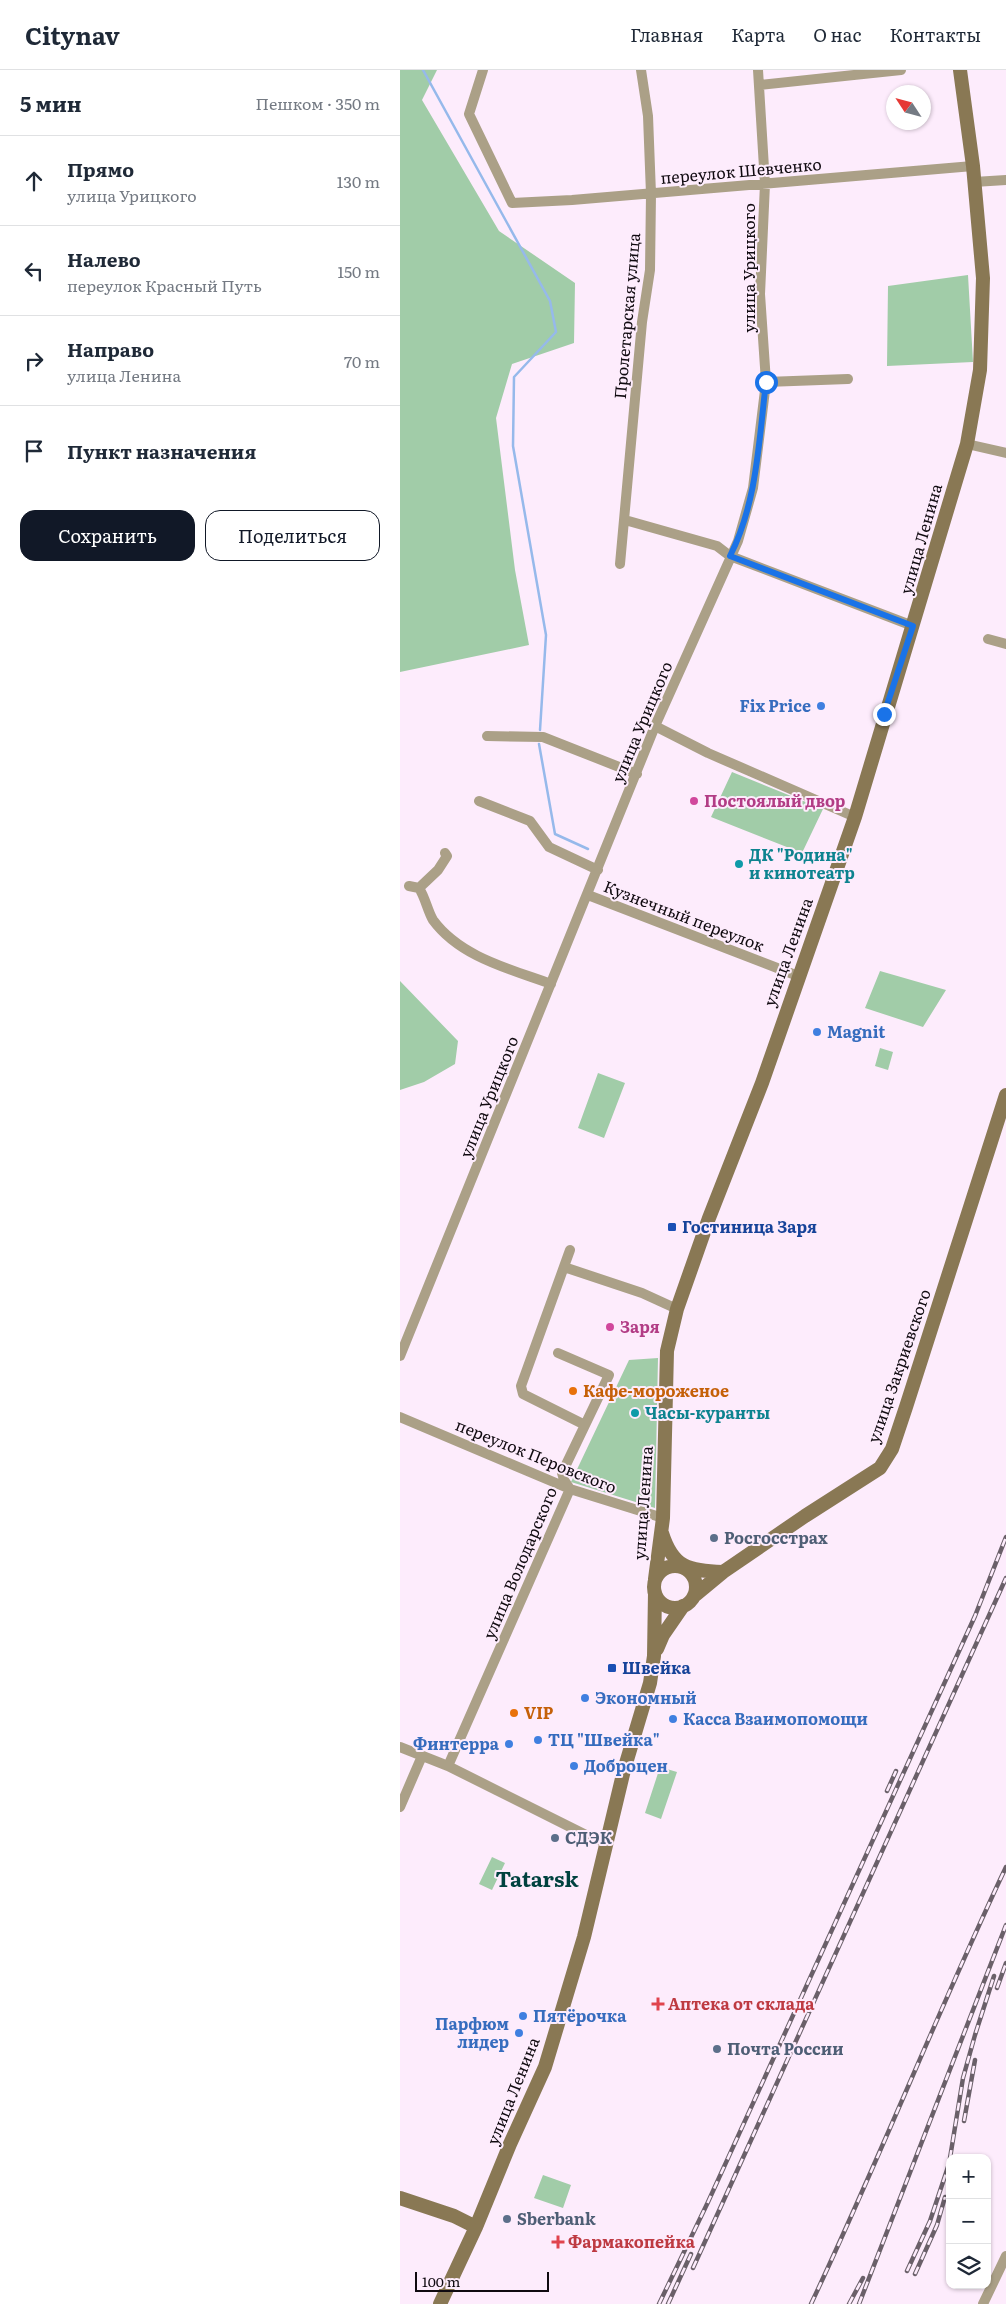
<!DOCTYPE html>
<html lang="ru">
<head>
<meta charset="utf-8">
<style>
  body { margin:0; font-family:Literata,serif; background:#f6f6f7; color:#1f2937 }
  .controls { position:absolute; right:15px; bottom:15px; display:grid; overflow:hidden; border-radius:10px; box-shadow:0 1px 4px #0004 }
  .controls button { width:45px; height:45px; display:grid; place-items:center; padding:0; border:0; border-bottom:1px solid #e0e1e3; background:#fff; color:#1f2937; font:25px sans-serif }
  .compass { position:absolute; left:486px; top:15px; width:45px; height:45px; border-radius:50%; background:#fff; box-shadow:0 1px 4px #0004; rotate:306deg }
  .scale { position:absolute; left:15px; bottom:12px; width:134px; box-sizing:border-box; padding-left:5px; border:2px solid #100a10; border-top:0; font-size:14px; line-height:18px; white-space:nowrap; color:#100a10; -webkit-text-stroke:4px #fdecfc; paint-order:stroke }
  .stop { position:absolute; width:15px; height:15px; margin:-11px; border:4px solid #1a73e8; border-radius:50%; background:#fff }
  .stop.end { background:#1a73e8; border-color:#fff; box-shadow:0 1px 5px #0008 }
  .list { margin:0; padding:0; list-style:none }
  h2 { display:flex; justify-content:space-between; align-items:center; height:65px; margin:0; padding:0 20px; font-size:21px }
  h2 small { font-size:16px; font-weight:400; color:#747a83 }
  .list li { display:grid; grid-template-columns:32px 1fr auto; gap:15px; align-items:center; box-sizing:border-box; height:90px; padding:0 20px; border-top:1px solid #e0e1e3 }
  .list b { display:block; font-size:19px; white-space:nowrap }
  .list p { margin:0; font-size:16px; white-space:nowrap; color:#747a83 }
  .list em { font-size:16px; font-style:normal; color:#747a83 }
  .actions { display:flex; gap:10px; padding:15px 20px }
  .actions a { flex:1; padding:11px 0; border:1px solid #111827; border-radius:15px; text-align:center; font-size:18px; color:#111827 }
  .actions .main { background:#111827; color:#fff }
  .icon { flex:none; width:28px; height:28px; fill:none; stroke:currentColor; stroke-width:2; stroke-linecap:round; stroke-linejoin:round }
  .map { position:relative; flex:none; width:606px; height:2234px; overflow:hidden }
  header { display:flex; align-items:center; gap:30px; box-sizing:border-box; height:70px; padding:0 25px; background:#fff; border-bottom:1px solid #e0e1e3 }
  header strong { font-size:24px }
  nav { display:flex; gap:28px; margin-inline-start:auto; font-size:18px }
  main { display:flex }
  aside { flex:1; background:#fff }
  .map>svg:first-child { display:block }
  .green { fill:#a1cca8 }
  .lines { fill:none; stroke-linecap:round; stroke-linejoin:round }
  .stream { stroke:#96b9eb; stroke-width:2.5 }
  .street { stroke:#aba087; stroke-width:10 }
  .secondary { stroke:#897854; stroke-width:14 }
  .rail-casing { stroke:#6a6069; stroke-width:4.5 }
  .rail { stroke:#fdecfc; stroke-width:2.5; stroke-dasharray:8; stroke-linecap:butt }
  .route { stroke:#1a73e8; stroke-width:6 }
  .shop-dot { fill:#3f7fe0; stroke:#fdecfc; stroke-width:2 }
  .hotel-dot { fill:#d1479c; stroke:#fdecfc; stroke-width:2 }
  .culture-dot { fill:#0f9aa8; stroke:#fdecfc; stroke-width:2 }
  .transit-dot { fill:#1a4fb4; stroke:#fdecfc; stroke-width:2 }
  .food-dot { fill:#e8710a; stroke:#fdecfc; stroke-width:2 }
  .service-dot { fill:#5c6f8a; stroke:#fdecfc; stroke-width:2 }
  .health-dot { fill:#e0444e; stroke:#fdecfc; stroke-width:2 }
  .labels { text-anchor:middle; stroke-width:4; stroke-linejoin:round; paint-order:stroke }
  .street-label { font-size:16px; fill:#100a10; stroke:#fdecfc }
  .shop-label { font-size:16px; font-weight:bold; fill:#366cbe; stroke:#fdecfc; text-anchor:start }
  .hotel-label { font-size:16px; font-weight:bold; fill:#b23c85; stroke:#fdecfc; text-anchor:start }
  .culture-label { font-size:16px; font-weight:bold; fill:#0d838f; stroke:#fdecfc; text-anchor:start }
  .transit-label { font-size:16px; font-weight:bold; fill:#164399; stroke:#fdecfc; text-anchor:start }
  .food-label { font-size:16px; font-weight:bold; fill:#c56008; stroke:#fdecfc; text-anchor:start }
  .service-label { font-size:16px; font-weight:bold; fill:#4e5e75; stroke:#fdecfc; text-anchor:start }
  .health-label { font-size:16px; font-weight:bold; fill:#be3a42; stroke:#fdecfc; text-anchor:start }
  .district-label { font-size:21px; font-weight:bold; fill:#00423f; stroke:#fdecfc }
</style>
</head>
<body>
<header>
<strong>Citynav</strong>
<nav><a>Главная</a><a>Карта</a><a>О нас</a><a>Контакты</a></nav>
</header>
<main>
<aside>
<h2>5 мин<small>Пешком · 350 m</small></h2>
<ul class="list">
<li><svg class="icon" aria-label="ahead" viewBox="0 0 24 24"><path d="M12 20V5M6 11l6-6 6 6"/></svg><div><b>Прямо</b><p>улица Урицкого</p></div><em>130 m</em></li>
<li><svg class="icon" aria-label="left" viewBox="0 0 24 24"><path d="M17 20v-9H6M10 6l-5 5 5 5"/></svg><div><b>Налево</b><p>переулок Красный Путь</p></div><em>150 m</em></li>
<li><svg class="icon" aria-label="right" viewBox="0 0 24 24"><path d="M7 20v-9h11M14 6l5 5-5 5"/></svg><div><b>Направо</b><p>улица Ленина</p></div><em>70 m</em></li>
<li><svg class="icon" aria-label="arrive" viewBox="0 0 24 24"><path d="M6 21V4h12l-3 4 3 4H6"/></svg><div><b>Пункт назначения</b></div></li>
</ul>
<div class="actions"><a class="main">Сохранить</a><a>Поделиться</a></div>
</aside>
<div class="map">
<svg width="606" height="2234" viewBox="0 0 606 2234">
  <rect width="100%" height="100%" fill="#fdecfc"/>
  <path class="green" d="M0,0H37L22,30L99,161L175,213L174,273L112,294L96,348L115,500L129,575L0,602Z
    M568,205L573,292L487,296L488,216Z
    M332,702L423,739L402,783L311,747Z
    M480,901L546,920L523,957L465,938Z
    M0,911L58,971L55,994L24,1012L0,1020Z
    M480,978L493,982L488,1000L475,996Z
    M198,1003L225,1013L204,1068L178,1058Z
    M258,1288L255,1438L171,1412L229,1290Z
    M260,1697L277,1702L261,1749L245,1743Z
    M92,1787L105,1793L92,1820L79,1814Z
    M143,2105L171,2115L163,2138L134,2128Z"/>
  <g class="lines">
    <path class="stream" d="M23,0L150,231L156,262L114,307L113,376L146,565L140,660
      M139,674L155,764L188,779"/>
    <path class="street" d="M83,0L69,44L112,133L172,130L573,96
      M360,15L501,0
      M574,112L606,110
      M366,312L448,309
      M567,374L606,383
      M225,450L317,476L330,486L513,556
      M220,494L242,252L250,200L251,124L248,46L241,0
      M588,569L606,574
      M255,656L308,683L455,747
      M87,666L143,667L237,704
      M79,731L130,751L149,777L198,800
      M9,816L19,818C25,827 28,842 33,850C60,887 110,899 151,914
      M19,818L38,800L47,786L45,783
      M188,825L398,906
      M170,1180L121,1316L123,1324L185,1355
      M164,1197L242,1223L277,1239
      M0,1286L255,656L338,471L353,418L366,312L360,224L365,114L358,0
      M0,1347L170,1419L263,1448
      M0,1677L48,1696L186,1765L207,1773
      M48,1696L170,1419L164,1410L162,1403L209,1305L158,1283
      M0,1737L22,1686
      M583,2234L606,2186"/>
    <path class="secondary" d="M262,1463C273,1498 289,1501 323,1502
      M254 1517a21 21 0 1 1 42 0a21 21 0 1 1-42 0Z
      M255,1509L263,1448L267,1281L277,1239L309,1148L362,1013L455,747L567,374L580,300L583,208L573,96L560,0
      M294,1526L323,1502L405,1446L480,1398L492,1379L506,1337L606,1025
      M257,1579L263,1565L283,1536
      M0,2128L54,2146L76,2157
      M40,2234L76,2157L110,2074L145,1997L184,1867L224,1700L250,1613L254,1586L255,1522"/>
    <defs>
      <path id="rail" d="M487,1721L496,1701
        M597,1918L606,1893
        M564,2051L575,1990
        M550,2088L563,2008L575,1965L594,1906
        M293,2198L606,1508
        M507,2201L530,2151L550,2091
        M515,2204L537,2155L545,2127
        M259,2234L308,2132L575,1546L606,1467
        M268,2234L291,2184
        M411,2234C479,2090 538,1941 606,1797
        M449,2234L463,2208
        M459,2234L606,1855"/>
    </defs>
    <use href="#rail" class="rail-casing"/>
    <use href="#rail" class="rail"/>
  </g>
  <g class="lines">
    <path class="route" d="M366,312C359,370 357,433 330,486L513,556L484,644"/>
  </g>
  <g class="shop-dot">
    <circle cx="421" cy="636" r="5"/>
    <circle cx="417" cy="962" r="5"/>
    <circle cx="185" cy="1628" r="5"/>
    <circle cx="273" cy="1649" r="5"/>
    <circle cx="138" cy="1670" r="5"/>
    <circle cx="109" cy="1674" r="5"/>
    <circle cx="174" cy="1696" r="5"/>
    <circle cx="123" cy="1946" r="5"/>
    <circle cx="119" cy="1963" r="5"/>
  </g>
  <g class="hotel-dot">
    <circle cx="294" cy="731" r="5"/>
    <circle cx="210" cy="1257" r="5"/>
  </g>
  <g class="culture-dot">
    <circle cx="339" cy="794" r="5"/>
    <circle cx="235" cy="1343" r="5"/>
  </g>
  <g class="transit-dot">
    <rect x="267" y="1152" width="10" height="10" rx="2.5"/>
    <rect x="207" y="1593" width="10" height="10" rx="2.5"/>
  </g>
  <g class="food-dot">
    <circle cx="173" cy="1321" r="5"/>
    <circle cx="114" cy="1643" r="5"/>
  </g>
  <g class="service-dot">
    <circle cx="314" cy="1468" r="5"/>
    <circle cx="155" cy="1768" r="5"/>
    <circle cx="317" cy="1979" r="5"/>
    <circle cx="107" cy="2149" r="5"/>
  </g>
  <g class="health-dot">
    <path d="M255.5 1926.5h5v5h5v5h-5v5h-5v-5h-5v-5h5z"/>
    <path d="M155.5 2164.5h5v5h5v5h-5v5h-5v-5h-5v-5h5z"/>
  </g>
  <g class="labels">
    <g class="street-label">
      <text transform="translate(341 101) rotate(-5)" y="6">переулок Шевченко</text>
      <text transform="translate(349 198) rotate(-90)" y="6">улица Урицкого</text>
      <text transform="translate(227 246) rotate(-85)" y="6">Пролетарская улица</text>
      <text transform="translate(521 469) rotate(-74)" y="6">улица Ленина</text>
      <text transform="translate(242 652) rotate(-67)" y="6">улица Урицкого</text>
      <text transform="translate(284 846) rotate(21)" y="6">Кузнечный переулок</text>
      <text transform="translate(388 882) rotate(-70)" y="6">улица Ленина</text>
      <text transform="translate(89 1027) rotate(-68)" y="6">улица Урицкого</text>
      <text transform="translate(499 1296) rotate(-71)" y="6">улица Закриевского</text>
      <text transform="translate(136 1386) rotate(22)" y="6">переулок Перовского</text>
      <text transform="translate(243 1433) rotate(-86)" y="6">улица Ленина</text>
      <text transform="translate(120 1493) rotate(-67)" y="6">улица Володарского</text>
      <text transform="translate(113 2021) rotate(-68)" y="6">улица Ленина</text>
    </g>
    <g class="shop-label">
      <text x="411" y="642" text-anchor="end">Fix Price</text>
      <text x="427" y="968">Magnit</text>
      <text x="195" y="1634">Экономный</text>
      <text x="283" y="1655">Касса Взаимопомощи</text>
      <text x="148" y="1676">ТЦ "Швейка"</text>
      <text x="99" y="1680" text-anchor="end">Финтерра</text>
      <text x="184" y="1702">Доброцен</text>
      <text x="133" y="1952">Пятёрочка</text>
      <text x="109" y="1960" text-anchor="end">Парфюм<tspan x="109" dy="18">лидер</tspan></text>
    </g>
    <g class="hotel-label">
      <text x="304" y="737">Постоялый двор</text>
      <text x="220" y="1263">Заря</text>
    </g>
    <g class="culture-label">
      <text x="349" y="791">ДК "Родина"<tspan x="349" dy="18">и кинотеатр</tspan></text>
      <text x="245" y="1349">Часы-куранты</text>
    </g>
    <g class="transit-label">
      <text x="282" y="1163">Гостиница Заря</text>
      <text x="222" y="1604">Швейка</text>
    </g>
    <g class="food-label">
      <text x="183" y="1327">Кафе-мороженое</text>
      <text x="124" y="1649">VIP</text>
    </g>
    <g class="service-label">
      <text x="324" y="1474">Росгосстрах</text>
      <text x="165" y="1774">СДЭК</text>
      <text x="327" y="1985">Почта России</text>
      <text x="117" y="2155">Sberbank</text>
    </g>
    <g class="health-label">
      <text x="268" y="1940">Аптека от склада</text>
      <text x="168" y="2178">Фармакопейка</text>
    </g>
    <g class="district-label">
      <text x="137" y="1817">Tatarsk</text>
    </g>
  </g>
</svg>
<div class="controls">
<button>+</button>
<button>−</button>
<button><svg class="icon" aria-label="layers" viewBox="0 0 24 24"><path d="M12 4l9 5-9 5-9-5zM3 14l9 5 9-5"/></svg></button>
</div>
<svg class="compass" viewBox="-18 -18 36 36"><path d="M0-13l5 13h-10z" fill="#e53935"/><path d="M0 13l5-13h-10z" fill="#747a83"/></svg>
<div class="scale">100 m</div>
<div class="stop" style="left:366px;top:312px"></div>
<div class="stop end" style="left:484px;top:644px"></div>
</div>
</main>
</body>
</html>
